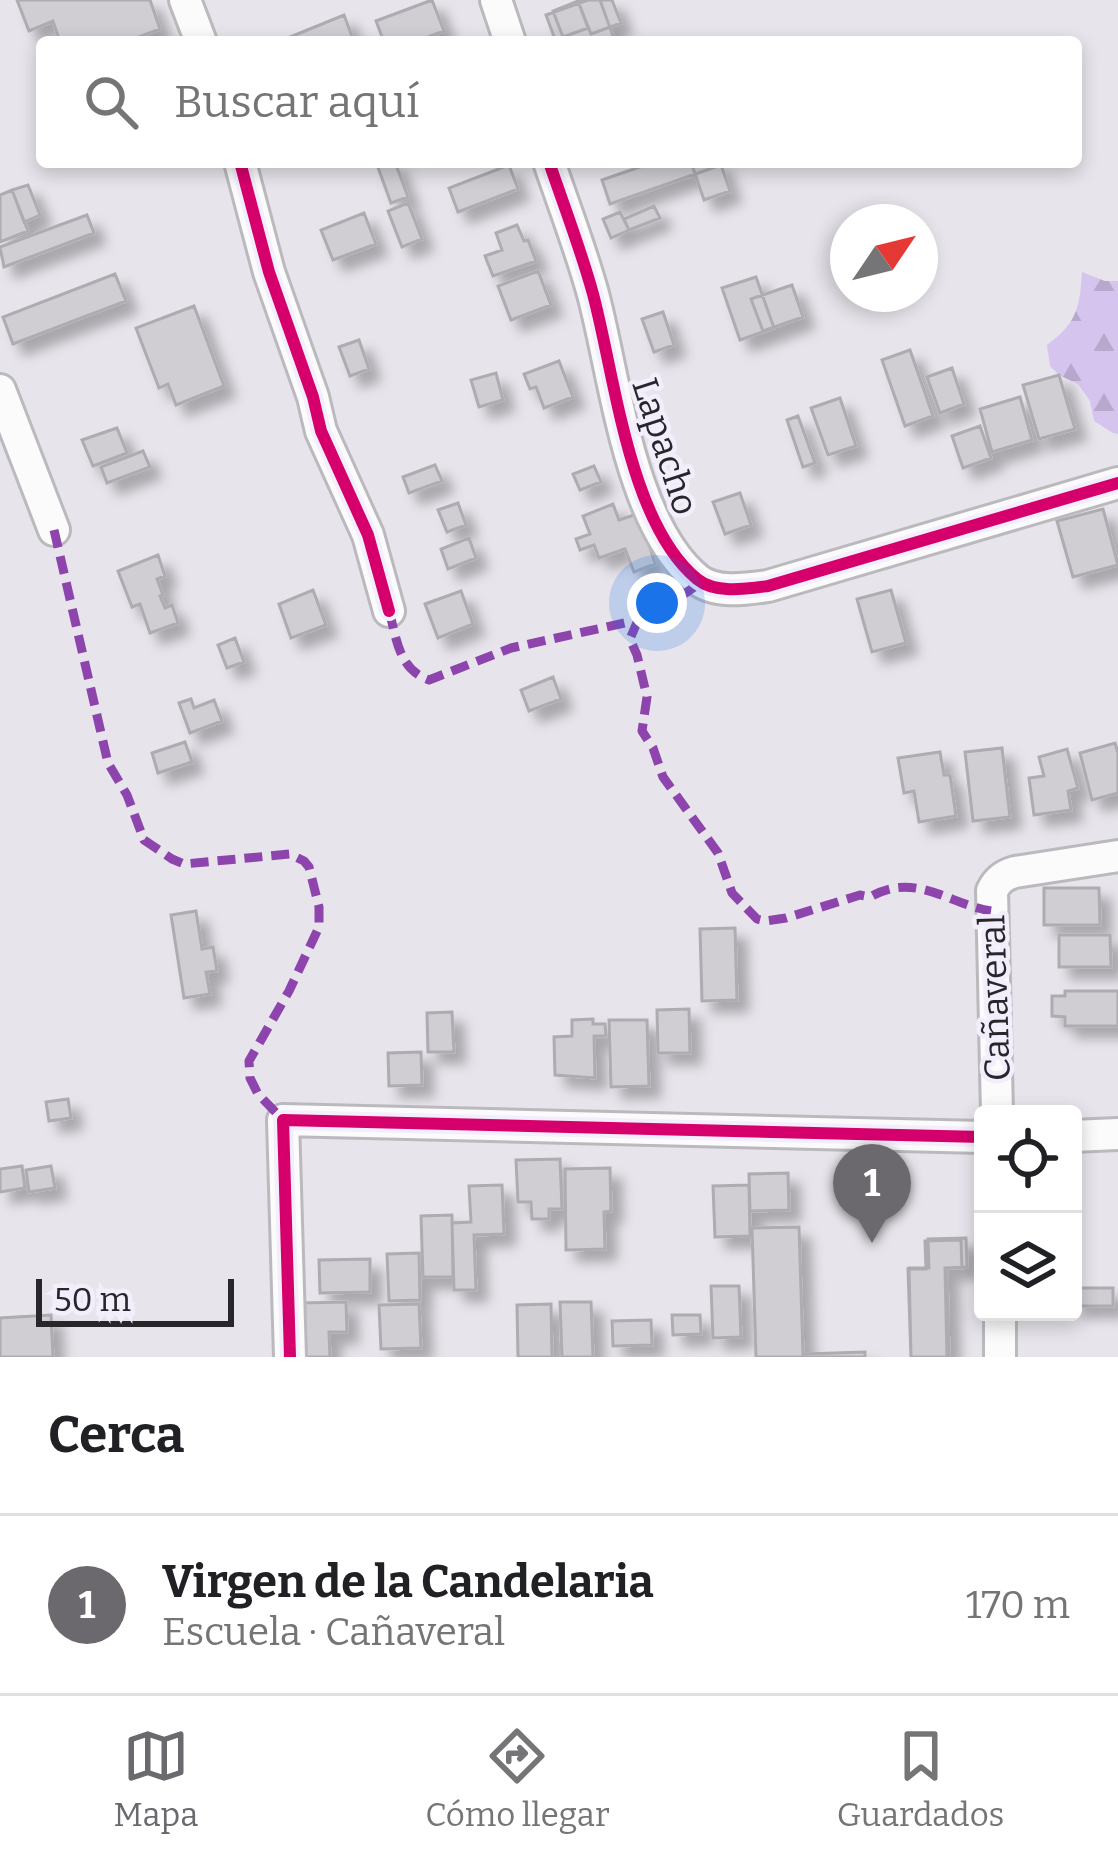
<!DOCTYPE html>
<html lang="es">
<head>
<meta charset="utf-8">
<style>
  body { margin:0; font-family:Bitter,serif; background:#f2f2f2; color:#202124 }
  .controls { position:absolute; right:36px; bottom:36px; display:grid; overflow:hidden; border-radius:12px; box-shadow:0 6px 18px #0003 }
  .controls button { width:108px; height:108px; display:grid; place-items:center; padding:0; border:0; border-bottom:3px solid #e0e0e0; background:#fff; color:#202124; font:60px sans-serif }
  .compass { position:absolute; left:830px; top:204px; width:108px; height:108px; border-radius:50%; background:#fff; box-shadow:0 6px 18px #0003; rotate:55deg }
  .scale { position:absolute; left:36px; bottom:30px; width:198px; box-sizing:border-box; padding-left:12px; border:6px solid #28262b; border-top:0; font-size:33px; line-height:42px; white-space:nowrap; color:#28262b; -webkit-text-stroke:9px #f3eefb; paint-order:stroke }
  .you { position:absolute; left:657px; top:603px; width:42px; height:42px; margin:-30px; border:9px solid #fff; border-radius:50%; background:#1a73e8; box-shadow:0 0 0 18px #1a73e833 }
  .badge { display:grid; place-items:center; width:78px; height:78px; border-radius:50%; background:#6b686e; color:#fff; font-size:39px; font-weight:700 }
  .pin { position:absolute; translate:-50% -99px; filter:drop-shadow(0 3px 6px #0008) }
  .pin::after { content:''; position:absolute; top:63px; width:42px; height:36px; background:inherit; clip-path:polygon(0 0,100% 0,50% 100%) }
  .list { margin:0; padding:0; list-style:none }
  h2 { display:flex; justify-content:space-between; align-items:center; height:156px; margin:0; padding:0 48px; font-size:51px }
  h2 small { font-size:39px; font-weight:400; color:#757577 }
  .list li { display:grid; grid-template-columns:78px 1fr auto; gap:36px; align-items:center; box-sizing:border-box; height:180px; padding:0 48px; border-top:3px solid #e0e0e0 }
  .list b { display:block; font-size:45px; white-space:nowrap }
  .list p { margin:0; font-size:39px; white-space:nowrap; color:#757577 }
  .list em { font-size:39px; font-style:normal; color:#757577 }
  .icon { flex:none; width:66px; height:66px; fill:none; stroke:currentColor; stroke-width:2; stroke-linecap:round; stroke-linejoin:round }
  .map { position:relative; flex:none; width:1118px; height:1357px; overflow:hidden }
  .search { position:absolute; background:#fff; box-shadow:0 6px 18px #0003; left:36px; right:36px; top:36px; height:132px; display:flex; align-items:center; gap:30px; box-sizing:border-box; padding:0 42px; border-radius:12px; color:#757577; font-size:45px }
  .sheet { height:336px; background:#fff }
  nav { display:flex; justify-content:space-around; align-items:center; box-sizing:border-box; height:168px; border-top:3px solid #e0e0e0; background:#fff; font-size:33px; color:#757577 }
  nav a { display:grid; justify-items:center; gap:6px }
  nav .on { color:#6b686e }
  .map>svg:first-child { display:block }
  .forest { fill:url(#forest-firs) }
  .building { fill:#d0ced3; stroke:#aeacb1; stroke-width:3; filter:url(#shadow) }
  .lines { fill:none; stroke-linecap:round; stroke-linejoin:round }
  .minor-casing { stroke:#bab9bd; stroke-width:36 }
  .minor { stroke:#fbfbfc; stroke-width:30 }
  .quiet { stroke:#8e44ad; stroke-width:9; stroke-dasharray:18 9; stroke-linecap:butt }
  .cycleway-casing { stroke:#f3eefb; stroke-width:20 }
  .cycleway { stroke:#d6006c; stroke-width:12 }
  .labels { text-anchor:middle; stroke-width:9; stroke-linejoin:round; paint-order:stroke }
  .street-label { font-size:36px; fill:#28262b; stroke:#f3eefb }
</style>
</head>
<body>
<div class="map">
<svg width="1118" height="1357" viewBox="0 0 1118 1357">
  <defs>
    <pattern id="forest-firs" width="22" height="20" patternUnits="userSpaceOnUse" patternTransform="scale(3)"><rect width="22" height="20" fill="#d5c4ee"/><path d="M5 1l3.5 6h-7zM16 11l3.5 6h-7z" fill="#b7a8cc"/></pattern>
    <filter id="shadow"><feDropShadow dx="11" dy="11" stdDeviation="6" flood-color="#0004"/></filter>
  </defs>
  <rect width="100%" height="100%" fill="#e7e4eb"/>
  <path class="forest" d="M1082,272L1105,281H1118V434L1113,433L1094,421L1090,401L1078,384L1059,375L1050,366L1047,345C1076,324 1080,308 1082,272Z"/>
  <path class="building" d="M17,0H150L160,29L126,42H60L53,21L29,31Z
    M432,0L444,31L415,42H384L376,21Z
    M582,0H612L621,23L591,34L578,1Z
    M588,0H600L614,39L606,42H556L546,15Z
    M578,1L588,28L563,37L553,11Z
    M344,15L353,39L344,42H278Z
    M376,162H395L408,197L391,203Z
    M654,162H720L721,165L610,204L602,180Z
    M691,162H720L730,191L704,200Z
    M509,165L518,189L458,212L449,188Z
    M28,185L40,215L24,222L12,190Z
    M12,190L28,231L0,242V195Z
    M408,203L422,239L402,247L388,211Z
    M654,206L660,218L629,230L624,219Z
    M620,212L629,230L611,238L603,219Z
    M364,213L376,244L333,260L321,230Z
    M87,215L94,233L4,267L0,247Z
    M517,225L524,241L528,240L536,261L493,276L485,256L502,250L496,233Z
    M538,271L551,305L511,320L498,286Z
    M115,274L126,301L13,344L3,317Z
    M756,277L774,328L740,340L722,288Z
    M792,285L803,317L763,331L751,299Z
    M194,306L224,386L176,405L168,384L159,388L136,328Z
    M663,312L674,345L654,352L642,319Z
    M359,340L369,369L350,376L339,347Z
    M910,350L933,416L905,426L882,360Z
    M559,361L573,397L544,408L536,387L530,389L524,374Z
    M952,368L964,404L940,413L927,377Z
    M496,373L503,400L479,407L471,380Z
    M1059,375L1075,429L1039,439L1023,385Z
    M1020,397L1032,440L992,452L980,409Z
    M840,398L856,446L828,455L811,408Z
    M798,416L815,463L803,467L787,420Z
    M980,426L991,458L963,468L952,436Z
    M117,428L127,453L93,466L82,440Z
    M143,451L150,467L107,483L101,467Z
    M435,465L442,481L409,493L403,477Z
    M594,466L601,482L580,490L573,474Z
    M740,493L751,525L725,534L713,502Z
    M458,503L466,525L447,532L438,510Z
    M613,504L619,520L640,513L655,564L634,572L625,549L599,558L594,545L580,550L576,539L590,534L583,516Z
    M1103,509L1118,565L1073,577L1057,521Z
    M469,538L476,558L448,569L441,549Z
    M158,555L165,576L157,579L163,595L160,596L165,608L172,605L178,623L150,633L140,604L132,607L118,571Z
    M313,590L326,625L291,638L279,604Z
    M891,590L906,643L872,652L857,599Z
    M461,591L473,624L438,638L425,604Z
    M235,638L244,662L227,668L218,645Z
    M553,677L561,699L529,711L521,690Z
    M191,699L194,708L214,700L222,721L190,733L179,703Z
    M185,742L192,762L158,773L152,753Z
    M1115,743L1118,753V793L1092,800L1080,753Z
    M1002,748L1010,817L973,821L965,752Z
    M1067,749L1078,788L1068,791L1071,810L1034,815L1029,778L1044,776L1039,757Z
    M940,752L944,775H950L956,816L919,822L914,791L904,793L898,758Z
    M1044,888H1099L1100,925H1044Z
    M196,911L202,949L213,947L217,971L206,972L210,994L184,998L171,915Z
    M735,928L737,1000L702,1001L700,929Z
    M1059,935H1110L1111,967H1059Z
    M1065,991H1118V1026H1065V1017L1052,1016V996H1065Z
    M689,1009L690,1053H658L657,1010Z
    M452,1012L454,1052H428L427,1013Z
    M593,1019V1024H605L606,1036H594L595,1078L555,1075L554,1037L572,1036V1020Z
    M609,1020H647L649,1086L611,1087Z
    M421,1052L422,1085L389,1086L388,1053Z
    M68,1099L71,1118L49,1121L46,1102Z
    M886,1153L887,1178H856L855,1154Z
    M560,1159L562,1209H549V1219H532L531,1202H518L516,1160Z
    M22,1166L25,1188L0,1192V1169Z
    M51,1166L55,1188L29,1192L26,1170Z
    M610,1168L611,1211L604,1212L605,1249L566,1250L565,1169Z
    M788,1173L789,1210L750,1211L749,1174Z
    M502,1185L504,1234L474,1235L476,1290H454L452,1223L471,1222L469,1186Z
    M749,1185L750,1236L715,1237L713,1186Z
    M452,1215L453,1277H423L421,1216Z
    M799,1227L803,1354L865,1352V1357H756L752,1228Z
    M966,1238L967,1267L945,1268L947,1357H911L909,1268H929L928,1239Z
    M961,1240L962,1268H947L949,1357H911L908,1269H926L925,1241Z
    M419,1253L420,1300L389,1301L387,1254Z
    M370,1259V1292L320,1293L319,1260Z
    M711,1286H739L741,1337L713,1338Z
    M1073,1288H1113V1306H1073Z
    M346,1302L347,1332H329L330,1357H303L301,1303Z
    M560,1302H591L593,1357H562Z
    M419,1304L421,1348L381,1349L379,1305Z
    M551,1304L552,1357H518L517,1305Z
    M51,1315L53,1357H0V1318Z
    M672,1315H700L701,1334L673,1335Z
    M651,1320L652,1345L613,1346L612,1321Z"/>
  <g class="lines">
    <defs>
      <path id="minor" d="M185,0L201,42
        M496,0L510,42
        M240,162L269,272L313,397L321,431L368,535L389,611
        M549,162C564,206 581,250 593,294C615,376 629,523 697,579C715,594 746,589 768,586L1118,483
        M0,390L54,530
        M997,1114L992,891C997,880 1004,875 1015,872L1118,856
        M1073,1136L1118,1134
        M1000,1312V1357
        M290,1357L283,1120L983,1137"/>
    </defs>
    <use href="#minor" class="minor-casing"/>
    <use href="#minor" class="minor"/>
    <path class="quiet" d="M54,530L108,763L127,795L144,840L172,859L184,864L290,854L304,861L309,867L319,907V927L289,991L249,1061L250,1078L258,1094L283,1120
      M389,611C397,639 398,669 429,680L511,648L638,620L649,613L663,609L700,583
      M638,620L630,639L637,655L647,697L642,731L653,748L663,777L718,853L732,893L757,919L765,921L786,918L860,895L870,897C915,871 948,904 991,911"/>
    <defs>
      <path id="cycleway" d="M240,162L269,272L313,397L321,431L368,535L389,611
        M549,162C564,206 581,250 593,294C615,376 629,523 697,579C715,594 746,589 768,586L1118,483
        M290,1357L283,1120L983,1137"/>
    </defs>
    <use href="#cycleway" class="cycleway-casing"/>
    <use href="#cycleway" class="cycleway"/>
  </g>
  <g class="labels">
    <g class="street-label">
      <text transform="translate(666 446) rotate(72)" y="13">Lapacho</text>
      <text transform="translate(994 998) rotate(-92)" y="13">Cañaveral</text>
    </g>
  </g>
</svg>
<div class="controls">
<button><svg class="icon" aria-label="locate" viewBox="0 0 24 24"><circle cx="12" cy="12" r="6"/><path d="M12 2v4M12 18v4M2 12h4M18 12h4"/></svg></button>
<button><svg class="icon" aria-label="layers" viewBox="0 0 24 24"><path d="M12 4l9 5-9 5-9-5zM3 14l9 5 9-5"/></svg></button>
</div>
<svg class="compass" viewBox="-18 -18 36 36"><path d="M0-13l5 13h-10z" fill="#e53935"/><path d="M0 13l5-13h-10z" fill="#757577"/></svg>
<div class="scale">50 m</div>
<div class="you"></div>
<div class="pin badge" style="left:872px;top:1243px">1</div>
<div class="search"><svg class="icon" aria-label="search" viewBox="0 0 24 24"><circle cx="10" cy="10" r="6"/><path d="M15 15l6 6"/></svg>Buscar aquí</div>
</div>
<section class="sheet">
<h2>Cerca<small></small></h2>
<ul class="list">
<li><span class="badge">1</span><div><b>Virgen de la Candelaria</b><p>Escuela · Cañaveral</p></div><em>170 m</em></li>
</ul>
</section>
<nav>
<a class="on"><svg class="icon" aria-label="map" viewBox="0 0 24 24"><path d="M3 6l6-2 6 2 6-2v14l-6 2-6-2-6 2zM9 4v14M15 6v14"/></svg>Mapa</a>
<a><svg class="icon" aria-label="directions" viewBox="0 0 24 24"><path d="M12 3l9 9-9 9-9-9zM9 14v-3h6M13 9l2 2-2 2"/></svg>Cómo llegar</a>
<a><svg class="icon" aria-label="saved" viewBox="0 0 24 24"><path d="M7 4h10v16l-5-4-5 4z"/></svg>Guardados</a>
</nav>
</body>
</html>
